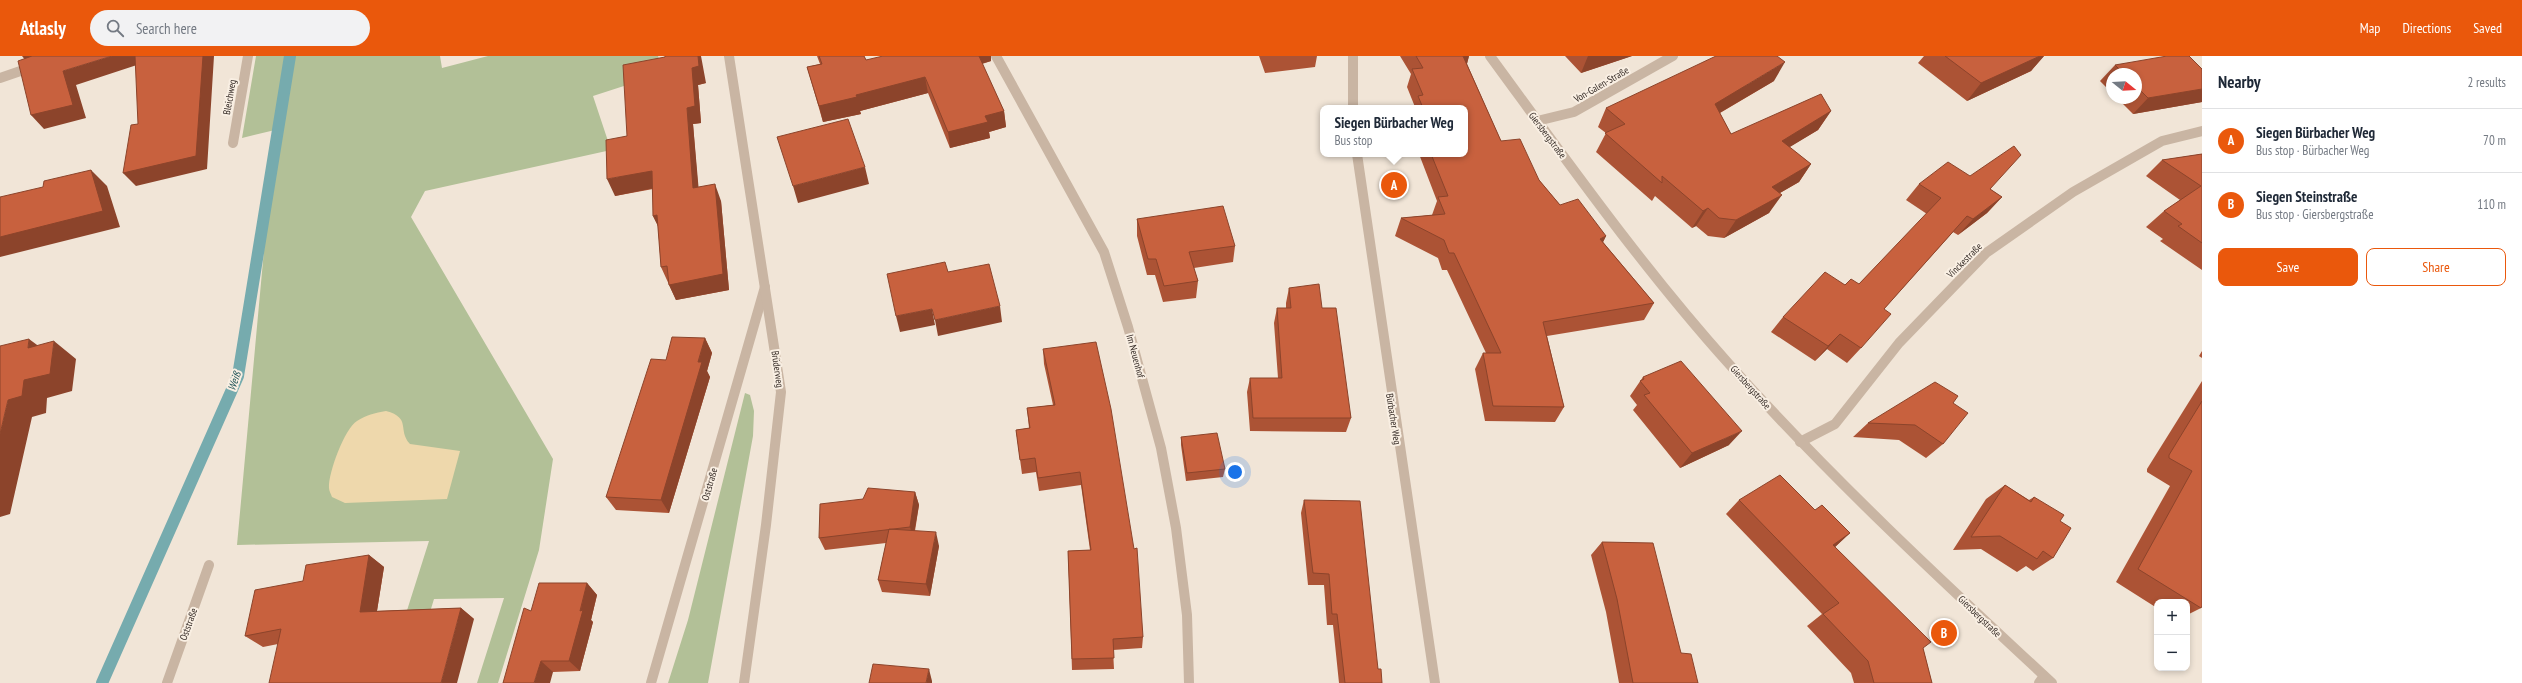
<!DOCTYPE html>
<html lang="en">
<head>
<meta charset="utf-8">
<style>
  body { margin:0; font-family:"PT Sans Narrow",sans-serif; background:#f2f2f3; color:#1f2937 }
  .controls { position:absolute; right:12px; bottom:12px; display:grid; overflow:hidden; border-radius:8px; box-shadow:0 2px 6px #0003 }
  .controls button { width:36px; height:36px; display:grid; place-items:center; padding:0; border:0; border-bottom:1px solid #e0e1e3; background:#fff; color:#1f2937; font:20px sans-serif }
  .compass { position:absolute; left:2106px; top:12px; width:36px; height:36px; border-radius:50%; background:#fff; box-shadow:0 2px 6px #0003; rotate:108deg }
  .you { position:absolute; left:1235px; top:416px; width:14px; height:14px; margin:-10px; border:3px solid #fff; border-radius:50%; background:#1a73e8; box-shadow:0 0 0 6px #1a73e833 }
  .badge { display:grid; place-items:center; width:26px; height:26px; border-radius:50%; background:#ea580c; color:#fff; font-size:13px; font-weight:700 }
  .pin { position:absolute; translate:-50% -50%; border:2px solid #fff; box-shadow:0 1px 4px #0006 }
  .popup { position:absolute; left:1320px; top:49px; width:148px; height:52px; box-sizing:border-box; display:grid; place-content:center; border-radius:8px; background:#fff; filter:drop-shadow(0 1px 3px #0005); font-size:13px; white-space:nowrap; color:#747a83 }
  .popup b { font-size:15px; color:#1f2937 }
  .popup::after { content:''; position:absolute; left:50%; top:100%; margin-left:-8px; border:8px solid transparent; border-top-color:#fff }
  .list { margin:0; padding:0; list-style:none }
  h2 { display:flex; justify-content:space-between; align-items:center; height:52px; margin:0; padding:0 16px; font-size:17px }
  h2 small { font-size:13px; font-weight:400; color:#747a83 }
  .list li { display:grid; grid-template-columns:26px 1fr auto; gap:12px; align-items:center; box-sizing:border-box; height:64px; padding:0 16px; border-top:1px solid #e0e1e3 }
  .list b { display:block; font-size:15px; white-space:nowrap }
  .list p { margin:0; font-size:13px; white-space:nowrap; color:#747a83 }
  .list em { font-size:13px; font-style:normal; color:#747a83 }
  .actions { display:flex; gap:8px; padding:12px 16px }
  .actions a { flex:1; padding:9px 0; border:1px solid #ea580c; border-radius:8px; text-align:center; font-size:14px; color:#ea580c }
  .actions .main { background:#ea580c; color:#fff }
  .icon { flex:none; width:22px; height:22px; fill:none; stroke:currentColor; stroke-width:2; stroke-linecap:round; stroke-linejoin:round }
  .map { position:relative; flex:none; width:2202px; height:627px; overflow:hidden }
  header { display:flex; align-items:center; gap:24px; box-sizing:border-box; height:56px; padding:0 20px; background:#ea580c; color:#fff }
  header strong { font-size:19px }
  nav { display:flex; gap:22px; margin-inline-start:auto; font-size:14px }
  .search { width:280px; height:36px; background:#f2f2f3; display:flex; align-items:center; gap:10px; box-sizing:border-box; padding:0 14px; border-radius:22px; color:#747a83; font-size:15px }
  main { display:flex }
  aside { flex:1; background:#fff }
  .map>svg:first-child { display:block }
  .green { fill:#b2c097 }
  .sand { fill:#eed8ac }
  .lines { fill:none; stroke-linecap:round; stroke-linejoin:round }
  .stream { stroke:#76abae; stroke-width:12 }
  .minor { stroke:#c9b5a3; stroke-width:10 }
  .tertiary { stroke:#c9b5a3; stroke-width:10 }
  .wall { fill:#ac5335 }
  .shaded-wall { fill:#8c442b }
  .building { fill:#c8613e; stroke:#8c442b }
  .labels { text-anchor:middle; stroke-width:4; stroke-linejoin:round; paint-order:stroke }
  .street-label { font-size:10px; fill:#342a25; stroke:#f9efe3 }
  .water-label { font-size:11px; font-style:italic; fill:#1b5155; stroke:#f9efe3 }
</style>
</head>
<body>
<header>
<strong>Atlasly</strong>
<div class="search"><svg class="icon" aria-label="search" viewBox="0 0 24 24"><circle cx="10" cy="10" r="6"/><path d="M15 15l6 6"/></svg>Search here</div>
<nav><a>Map</a><a>Directions</a><a>Saved</a></nav>
</header>
<main>
<div class="map">
<svg width="2202" height="627" viewBox="0 0 2202 627">
  <rect width="100%" height="100%" fill="#f1e5d7"/>
  <path class="green" d="M256,0H440L442,12L488,0H658L664,17L593,40L611,94L425,135L411,161L553,403L539,494L498,627H477L504,542L434,543L415,605L390,608L429,485L237,489L275,74L242,82Z
    M745,337L750,339L754,355L753,380L708,627H668L688,564Z"/>
  <path class="sand" d="M386,355C412,362 397,374 410,388L460,395L447,443L345,447L332,441C331,438 329,435 329,432C328,417 345,372 357,365C366,359 375,357 386,355Z"/>
  <g class="lines">
    <path class="stream" d="M102,627L238,320L290,0"/>
    <path class="minor" d="M996,0L1104,196L1128,271L1161,392L1176,472L1187,559L1189,627
      M0,22L32,11
      M1537,65L1574,56L1673,0
      M233,87L248,0
      M1800,386L1835,368L1899,287L1986,197L2073,136L2162,85L2202,75
      M167,627L209,509
      M651,627L765,231
      M2039,627L2044,620"/>
    <path class="tertiary" d="M729,0L781,336L766,469L744,627
      M1353,0V52
      M1490,0C1567,105 1642,211 1729,308C1830,421 1941,524 2052,627
      M1357,98L1435,627"/>
  </g>
  <path class="wall" d="M817,0H864L866,4L991,5L982,8L1004,55L1006,71L989,76L990,82L950,92L928,37L860,55L861,58L823,66L807,11L820,8Z
    M1259,0H1317L1315,11L1265,17Z
    M1400,0H1469L1467,8L1501,85L1539,124L1560,149L1606,180L1603,186L1654,247L1644,264L1547,280L1564,351L1555,366L1485,365L1475,313L1483,297H1486L1447,214H1442L1438,202L1395,180L1401,162L1432,159L1437,145L1419,98H1465V52H1415V51L1407,31L1411,18Z
    M1565,0H1632L1581,17Z
    M1924,0H2044L2031,15L1967,45L1918,7Z
    M665,1L706,27L698,29L701,67L693,68L698,131L721,145L729,234L676,244L661,211L658,170L653,160V133L615,140L627,80Z
    M2115,9L2202,13V46L2133,58L2117,42H2136V18H2112V37L2100,25Z
    M1774,25L1720,57L1731,78L1831,55L1818,74L1789,91L1811,108L1799,126L1780,137L1769,157L1724,182L1708,180L1696,170L1692,172L1655,140L1652,145L1596,96L1606,77L1598,71L1606,52Z
    M2202,98V214L2160,185L2163,183L2146,171L2164,155L2180,144L2146,120L2162,104Z
    M1919,128L1990,133L2002,141L1987,157L1958,179L1953,176L1884,253L1861,292L1847,307L1827,293L1815,305L1771,276L1783,261L1845,229L1859,228L1927,158L1906,144Z
    M1137,163L1235,190L1233,206L1194,212L1198,225L1196,242L1163,246L1155,219H1147L1137,180Z
    M1289,232L1322,252L1351,362L1346,376L1250,375L1247,336L1250,322H1278L1274,267L1277,252H1286V247Z
    M705,282L712,297L707,315L710,321L669,457L616,454L606,441L666,304Z
    M1043,293L1143,581L1142,592L1113,594L1114,613L1072,614L1068,495L1090,494L1081,429L1039,435L1036,416L1022,418L1016,374L1029,372L1027,352L1053,349L1044,308Z
    M2202,295V302L2199,300Z
    M1643,321L1729,389L1680,412L1633,354L1637,349L1630,340Z
    M2202,325V550L2201,552L2187,559V546H2157V552L2116,526L2170,430L2147,416V413Z
    M1953,347L1943,388L1926,402L1899,384L1853,381L1868,367Z
    M1181,381L1225,413L1223,421L1186,425L1181,389Z
    M2005,429L2029,444L2034,441L2060,465L2053,502L2033,515L2026,510L2017,516L1981,493L1953,494L1986,443Z
    M915,436L919,449L915,475L939,490L930,540L882,536L878,524L886,487L825,494L819,482L863,443Z
    M1304,444L1378,613L1382,627H1339L1333,569H1327L1324,529H1308L1301,457Z
    M1739,444L1815,454L1850,477L1835,491L1923,592L1932,627H1854L1851,617L1807,570L1822,558L1726,458Z
    M1602,486L1681,597L1698,627H1619L1606,556L1591,499Z
    M369,499L384,511L377,555L461,552L474,563L278,588L263,591L245,580L303,525Z
    M587,527L597,539L591,564L593,566L580,615L553,616L503,627L531,555Z"/>
  <path class="shaded-wall" d="M22,0H44L27,6Z
    M112,0H141L146,6L76,29L86,62L44,73L31,59L63,15Z
    M201,0H214L207,113L136,130L123,117Z
    M698,0H701L706,27L698,29L701,67L693,68L700,148L693,132L687,52L692,12Z
    M976,0H991V5L977,9Z
    M1459,0H1469L1466,11Z
    M1588,0H1632L1581,17Z
    M2040,0H2044L2031,15L1967,45L1981,27Z
    M1785,6L1774,25L1704,66L1715,48Z
    M925,21L928,37L860,55L861,58L823,66L819,50L856,39Z
    M2202,33V46L2133,58L2148,42Z
    M1004,55L1006,71L989,76L990,82L950,92L948,76L985,60Z
    M1831,55L1818,74L1770,103L1782,85Z
    M1811,108L1799,126L1759,149L1772,131Z
    M865,111L869,128L798,147L793,130Z
    M91,114L107,130L120,171L0,201V181Z
    M652,115L659,131L615,140L607,123Z
    M715,128L721,145L729,234L676,244L669,229Z
    M1782,139L1769,157L1724,182L1736,164Z
    M2002,141L1987,157L1958,179L1973,163Z
    M1708,152L1696,170L1692,172L1703,155Z
    M657,159L661,176L653,160Z
    M1606,180L1597,198L1600,183Z
    M1000,250L1002,266L938,280L935,264Z
    M932,253L935,269L900,276L896,260Z
    M1840,278L1827,293L1815,305L1828,290Z
    M705,282L712,297L707,315L710,321L669,457L661,444Z
    M29,283L52,300L54,285L76,303L72,335L47,342L46,357L32,361L10,458L0,461V378L8,344L24,324Z
    M1742,375L1729,389L1680,412L1692,397Z
    M915,436L919,449L913,483L910,471Z
    M936,476L939,490L930,540L926,528Z
    M1850,477L1835,491L1833,489Z
    M369,499L384,511L375,567L360,556Z
    M587,527L597,539L591,564L593,566L580,615L569,605Z
    M461,552L474,563L457,627H441Z
    M541,605L553,616L550,627H534Z
    M929,613L932,625V627H926Z"/>
  <path class="building" d="M32,0H112L63,15L73,49L31,59L18,5Z
    M135,0H203L196,100L123,117L131,69L138,68Z
    M665,0H698L699,10L692,12L695,50L687,52L693,132L715,128L723,218L669,229L667,210L661,211L657,159L653,160L652,115L607,123L606,84L627,80L623,9L665,1Z
    M819,0H864L866,4L883,0H979L1004,55L985,60L988,66L948,76L925,21L856,39L857,41L819,50L807,11L822,8Z
    M1416,0H1463L1501,85L1520,83L1539,124L1560,149L1578,143L1606,180L1600,183L1654,247L1543,266L1564,351L1493,350L1483,297H1501L1454,197H1449L1444,184L1401,162L1445,158L1438,141L1448,140L1431,98H1465V52H1423L1418,40L1423,39L1412,13L1423,12Z
    M1716,0H1777L1785,6L1715,48L1731,78L1821,38L1831,55L1782,85L1811,108L1772,131L1782,139L1736,164L1719,162L1708,152L1703,155L1662,120V127L1605,77L1625,68L1606,52Z
    M1945,0H2040L1981,27Z
    M2167,0H2189L2202,13V33L2148,42L2136,30V18H2124L2115,9Z
    M848,63L865,111L793,130L777,81Z
    M2014,90L2021,99L1990,133L2002,141L1973,163L1967,160L1884,253L1891,258L1861,292L1840,278L1828,290L1783,261L1825,216L1845,229L1851,223L1859,228L1941,142L1919,128L1948,106L1970,120Z
    M2202,98V187L2178,170L2182,168L2164,155L2201,130L2162,104Z
    M91,114L103,155L0,181V141L43,131L44,125Z
    M1223,150L1235,190L1189,196L1198,225L1164,230L1156,203H1148L1137,163Z
    M945,206L948,216L989,208L1000,250L935,264L932,253L896,260L887,218Z
    M1319,228L1322,252H1336L1351,362H1253L1250,322H1282L1277,252H1291L1289,232Z
    M672,281L705,282L698,306H702L661,444L606,441L651,303L666,304Z
    M29,283L28,292L54,285L50,318L24,324L22,340L8,344L0,378V290Z
    M1096,286L1111,353L1134,493L1137,492L1143,581L1113,583L1114,602L1072,603L1068,495L1091,494L1080,416L1038,422L1035,402L1020,404L1016,374L1030,372L1027,352L1055,349L1043,293Z
    M1681,305L1742,375L1692,397L1644,339L1650,337L1640,325L1644,323L1643,321Z
    M1935,326L1958,340L1953,347L1968,357L1943,388L1915,369L1868,367Z
    M2202,345V550L2201,552L2138,513L2192,415L2169,402V399Z
    M1217,377L1225,413L1187,417L1181,381Z
    M1780,419L1815,454L1822,449L1850,477L1833,489L1931,586L1923,592L1932,627H1874L1868,605L1823,558L1839,547L1739,444Z
    M2005,429L2031,446L2034,441L2064,459L2060,465L2071,472L2053,502L2043,495L2037,503L2000,480L1971,481Z
    M868,432L915,436L910,471L819,482L820,448L863,443Z
    M1304,444L1360,445L1378,613H1381L1382,627H1345L1337,558H1332L1329,518L1313,517Z
    M889,473L936,476L926,528L878,524Z
    M1602,486L1653,487L1681,597L1691,598L1698,627H1633L1617,543Z
    M369,499L360,556L461,552L441,627H269L281,573L245,580L255,534L303,525L306,509Z
    M539,527H587L580,555L583,554L569,605H541L534,627H503L524,552L531,555Z
    M873,608L929,613L926,627H869Z"/>
  <g class="labels">
    <g class="street-label">
      <text transform="translate(1601 28) rotate(-30)" y="4">Von-Galen-Straße</text>
      <text transform="translate(229 41) rotate(-80)" y="4">Bleichweg</text>
      <text transform="translate(1548 79) rotate(53)" y="4">Giersbergstraße</text>
      <text transform="translate(1964 204) rotate(-45)" y="4">Vinckestraße</text>
      <text transform="translate(1136 300) rotate(75)" y="4">Im Neuenhof</text>
      <text transform="translate(778 313) rotate(82)" y="4">Brüderweg</text>
      <text transform="translate(1751 331) rotate(48)" y="4">Giersbergstraße</text>
      <text transform="translate(1394 363) rotate(81)" y="4">Bürbacher Weg</text>
      <text transform="translate(709 428) rotate(-74)" y="4">Oststraße</text>
      <text transform="translate(1980 560) rotate(44)" y="4">Giersbergstraße</text>
      <text transform="translate(188 568) rotate(-70)" y="4">Oststraße</text>
    </g>
    <g class="water-label">
      <text transform="translate(234 325) rotate(-71)" y="4">Weiß</text>
    </g>
  </g>
</svg>
<div class="controls">
<button>+</button>
<button>−</button>
</div>
<svg class="compass" viewBox="-18 -18 36 36"><path d="M0-13l5 13h-10z" fill="#e53935"/><path d="M0 13l5-13h-10z" fill="#747a83"/></svg>
<div class="you"></div>
<div class="pin badge" style="left:1394px;top:129px">A</div>
<div class="popup"><b>Siegen Bürbacher Weg</b>Bus stop</div>
<div class="pin badge" style="left:1944px;top:577px">B</div>
</div>
<aside>
<h2>Nearby<small>2 results</small></h2>
<ul class="list">
<li><span class="badge">A</span><div><b>Siegen Bürbacher Weg</b><p>Bus stop · Bürbacher Weg</p></div><em>70 m</em></li>
<li><span class="badge">B</span><div><b>Siegen Steinstraße</b><p>Bus stop · Giersbergstraße</p></div><em>110 m</em></li>
</ul>
<div class="actions"><a class="main">Save</a><a>Share</a></div>
</aside>
</main>
</body>
</html>
